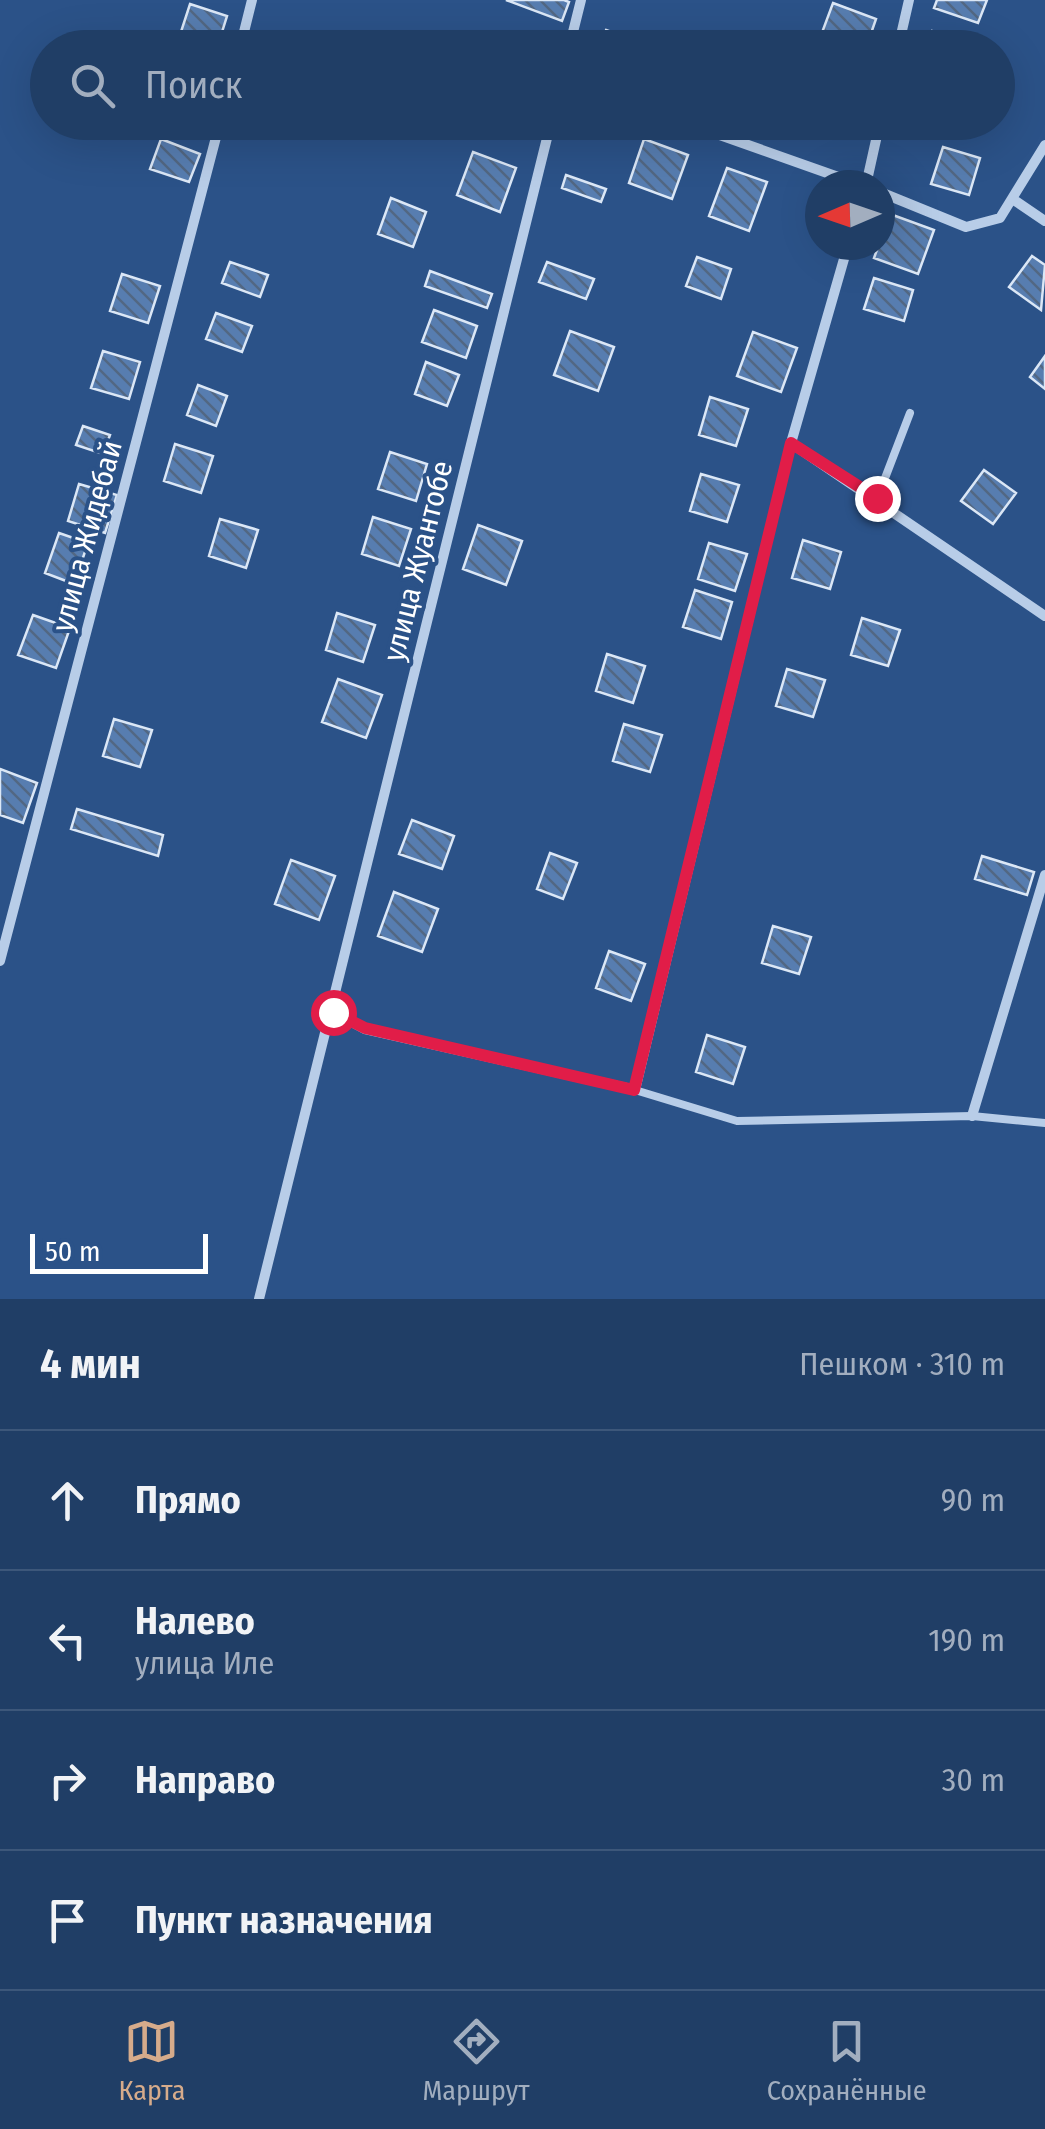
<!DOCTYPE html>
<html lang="ru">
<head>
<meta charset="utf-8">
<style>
  body { margin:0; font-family:"Fira Sans Condensed",sans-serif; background:#28456c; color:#f1f3f6 }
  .compass { position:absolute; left:805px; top:170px; width:90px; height:90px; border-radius:50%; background:#203e66; box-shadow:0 10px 40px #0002; rotate:268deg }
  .scale { position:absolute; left:30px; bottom:25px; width:178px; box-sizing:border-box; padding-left:10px; border:5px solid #fff; border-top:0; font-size:28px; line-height:35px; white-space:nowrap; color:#fff; -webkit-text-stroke:8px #2b5288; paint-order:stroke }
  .stop { position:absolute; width:30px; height:30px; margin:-22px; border:8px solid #e11d48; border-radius:50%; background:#fff }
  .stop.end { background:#e11d48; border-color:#fff; box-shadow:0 2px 10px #0008 }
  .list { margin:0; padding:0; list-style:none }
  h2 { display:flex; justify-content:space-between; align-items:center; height:130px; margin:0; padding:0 40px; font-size:42px }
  h2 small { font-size:32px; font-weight:400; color:#a2aebf }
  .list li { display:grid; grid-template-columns:65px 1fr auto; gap:30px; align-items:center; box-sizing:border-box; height:140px; padding:0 40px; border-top:2px solid #3d577a }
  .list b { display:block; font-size:38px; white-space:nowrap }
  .list p { margin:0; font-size:32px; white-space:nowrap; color:#a2aebf }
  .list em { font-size:32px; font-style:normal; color:#a2aebf }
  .icon { flex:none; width:55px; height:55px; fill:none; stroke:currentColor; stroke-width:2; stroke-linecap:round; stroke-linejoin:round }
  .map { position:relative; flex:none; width:1045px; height:1299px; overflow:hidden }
  .search { position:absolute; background:#203e66; box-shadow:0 10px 40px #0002; left:30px; right:30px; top:30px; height:110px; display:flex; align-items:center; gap:25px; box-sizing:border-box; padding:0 35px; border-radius:55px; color:#a2aebf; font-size:38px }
  .sheet { height:690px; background:#203e66 }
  nav { display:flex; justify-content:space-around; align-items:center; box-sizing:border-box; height:140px; border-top:2px solid #3d577a; background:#203e66; font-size:28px; color:#a2aebf }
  nav a { display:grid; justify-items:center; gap:5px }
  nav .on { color:#d6ab8b }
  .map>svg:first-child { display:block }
  .building { fill:url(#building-back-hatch); stroke:#dbe7f6; stroke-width:2.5 }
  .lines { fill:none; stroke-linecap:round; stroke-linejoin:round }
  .lane { stroke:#b8cde8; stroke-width:8 }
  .street { stroke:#b8cde8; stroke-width:10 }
  .route { stroke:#e11d48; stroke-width:12 }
  .labels { text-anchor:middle; stroke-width:8; stroke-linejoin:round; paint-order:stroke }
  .street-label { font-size:30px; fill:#fff; stroke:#2b5288 }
</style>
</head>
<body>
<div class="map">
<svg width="1045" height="1299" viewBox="0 0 1045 1299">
  <defs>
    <pattern id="building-back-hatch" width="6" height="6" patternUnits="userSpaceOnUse" patternTransform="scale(2.5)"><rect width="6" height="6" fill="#577db0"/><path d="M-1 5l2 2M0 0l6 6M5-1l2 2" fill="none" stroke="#526783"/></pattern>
  </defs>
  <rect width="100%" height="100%" fill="#2b5288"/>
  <path class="building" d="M506,0H564L569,2L562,21Z
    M937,0H987L978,23L934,8Z
    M833,3L876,19L866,48L817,46Z
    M190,4L227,16L217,48L178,41Z
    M606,30L650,46L649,48H599Z
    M932,31L970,43L968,48H927Z
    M161,139L200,154L189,182L150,169Z
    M644,139L688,155L672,199L629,183Z
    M943,147L980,158L969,195L931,184Z
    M473,152L516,168L500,212L457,195Z
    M727,168L767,182L749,231L709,216Z
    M566,175L606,189L601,202L562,188Z
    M391,198L426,212L413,247L378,234Z
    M890,214L934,230L918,274L874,258Z
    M1032,256L1045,265L1041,310L1009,287Z
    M697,257L731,269L721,299L686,286Z
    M230,262L268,275L260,297L222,283Z
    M547,262L594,279L586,299L539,282Z
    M430,271L492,294L487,308L425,286Z
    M122,274L160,286L148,323L110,311Z
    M874,278L913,290L904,321L864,309Z
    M434,310L477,326L466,358L422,342Z
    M216,313L252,326L242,352L206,339Z
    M570,331L614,347L598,391L554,375Z
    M753,332L797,348L781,392L737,376Z
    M103,351L140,362L129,399L91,388Z
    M1045,356V389L1030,377Z
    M426,362L459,375L447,406L415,394Z
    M198,385L227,396L216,426L187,415Z
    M710,397L748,409L736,446L699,435Z
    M83,426L110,435L103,454L76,445Z
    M175,444L213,456L201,493L164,481Z
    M390,452L427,464L416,501L378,489Z
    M984,470L1016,493L993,524L961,501Z
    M701,474L739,485L727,522L690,511Z
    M79,484L117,495L105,533L68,521Z
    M373,517L411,529L399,566L362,554Z
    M220,519L258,530L246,568L209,556Z
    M478,525L522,541L506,585L463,569Z
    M59,533L88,543L74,584L45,573Z
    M803,540L841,552L830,589L792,578Z
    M709,543L747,554L735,591L698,579Z
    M695,590L732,602L721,639L683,627Z
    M337,613L375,625L363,662L326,650Z
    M33,615L70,628L56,668L18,655Z
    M862,618L900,630L888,666L851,655Z
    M607,654L645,666L633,703L596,691Z
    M787,669L825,680L813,717L776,706Z
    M338,679L382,695L366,738L322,722Z
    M114,719L152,730L140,767L103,756Z
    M624,724L662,735L650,772L613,761Z
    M0,769L37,783L23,823L0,815Z
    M77,809L163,835L158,856L71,829Z
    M412,820L454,836L442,869L399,854Z
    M550,853L577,863L563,899L537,889Z
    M982,856L1034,872L1027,895L975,879Z
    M291,860L335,876L319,920L275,904Z
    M394,892L438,909L422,952L378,936Z
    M773,926L811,937L799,974L762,963Z
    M609,951L645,964L631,1001L596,988Z
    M707,1035L745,1047L733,1084L696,1072Z"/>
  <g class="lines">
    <path class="lane" d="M877,499L910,413
      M635,1090L737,1121L972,1116L1045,1123"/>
    <path class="street" d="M240,48L252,0
      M569,48L581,0
      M898,48L909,0
      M683,122L861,185
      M866,185L880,122
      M880,192L966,227L1000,218L1045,145
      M1014,200L1045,221
      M791,443L1045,616
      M0,961L220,122
      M333,1012L365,1029L635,1090L791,443L848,245
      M972,1116L1045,875
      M259,1299L551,122"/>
  </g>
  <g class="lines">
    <path class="route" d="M333,1012L365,1028L634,1090L791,443L877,498"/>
  </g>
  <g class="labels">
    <g class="street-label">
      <text transform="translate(87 536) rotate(-75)" y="10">улица Жидебай</text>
      <text transform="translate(418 561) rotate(-76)" y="10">улица Жуантобе</text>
    </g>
  </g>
</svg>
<svg class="compass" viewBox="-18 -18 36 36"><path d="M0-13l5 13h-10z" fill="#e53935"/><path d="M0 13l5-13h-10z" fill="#a2aebf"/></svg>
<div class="scale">50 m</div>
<div class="stop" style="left:333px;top:1012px"></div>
<div class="stop end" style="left:877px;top:498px"></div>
<div class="search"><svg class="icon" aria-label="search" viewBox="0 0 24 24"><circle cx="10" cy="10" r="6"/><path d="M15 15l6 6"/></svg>Поиск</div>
</div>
<section class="sheet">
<h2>4 мин<small>Пешком · 310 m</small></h2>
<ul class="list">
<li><svg class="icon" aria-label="ahead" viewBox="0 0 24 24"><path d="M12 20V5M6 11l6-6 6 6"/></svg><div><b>Прямо</b></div><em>90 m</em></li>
<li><svg class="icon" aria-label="left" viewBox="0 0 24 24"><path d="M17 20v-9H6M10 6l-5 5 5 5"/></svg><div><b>Налево</b><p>улица Иле</p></div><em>190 m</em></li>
<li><svg class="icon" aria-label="right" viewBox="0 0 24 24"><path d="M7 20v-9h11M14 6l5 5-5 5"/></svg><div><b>Направо</b></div><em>30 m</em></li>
<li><svg class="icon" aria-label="arrive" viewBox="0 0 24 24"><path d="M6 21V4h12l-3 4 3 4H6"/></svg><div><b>Пункт назначения</b></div></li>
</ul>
</section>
<nav>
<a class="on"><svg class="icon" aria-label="map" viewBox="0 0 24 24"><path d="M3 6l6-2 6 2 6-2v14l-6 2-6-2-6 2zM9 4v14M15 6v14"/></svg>Карта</a>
<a><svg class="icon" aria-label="directions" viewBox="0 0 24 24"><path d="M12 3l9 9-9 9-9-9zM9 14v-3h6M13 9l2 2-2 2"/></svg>Маршрут</a>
<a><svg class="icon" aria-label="saved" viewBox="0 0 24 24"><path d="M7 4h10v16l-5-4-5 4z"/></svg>Сохранённые</a>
</nav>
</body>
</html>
